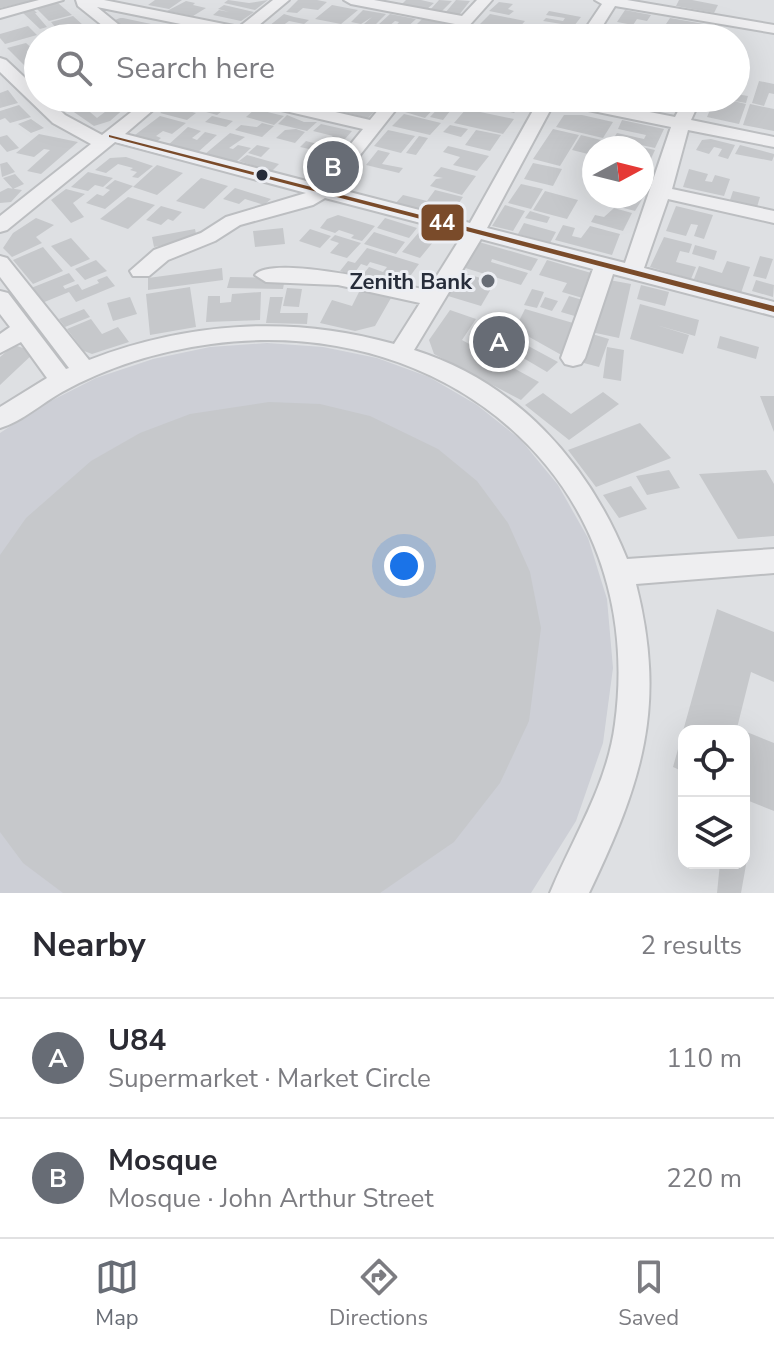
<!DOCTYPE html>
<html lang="en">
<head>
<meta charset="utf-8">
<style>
  body { margin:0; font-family:"Nunito Sans",sans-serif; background:#f2f2f3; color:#2b2b33 }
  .controls { position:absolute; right:24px; bottom:24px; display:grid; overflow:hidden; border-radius:16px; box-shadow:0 8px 32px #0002 }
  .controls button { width:72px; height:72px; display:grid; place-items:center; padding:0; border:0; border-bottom:2px solid #e1e1e2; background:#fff; color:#2b2b33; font:40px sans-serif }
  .compass { position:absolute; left:582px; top:136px; width:72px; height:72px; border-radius:50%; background:#fff; box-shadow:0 8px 32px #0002; rotate:83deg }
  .you { position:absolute; left:404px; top:566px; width:28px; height:28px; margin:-20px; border:6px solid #fff; border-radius:50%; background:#1a73e8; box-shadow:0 0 0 12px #1a73e833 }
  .badge { display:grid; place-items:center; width:52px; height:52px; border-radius:50%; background:#676c75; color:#fff; font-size:26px; font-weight:700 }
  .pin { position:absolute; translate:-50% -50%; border:4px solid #fff; box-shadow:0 2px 8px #0006 }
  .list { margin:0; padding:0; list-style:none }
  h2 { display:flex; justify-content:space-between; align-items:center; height:104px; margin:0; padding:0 32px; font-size:34px }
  h2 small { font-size:26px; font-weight:400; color:#7c7c81 }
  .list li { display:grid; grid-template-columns:52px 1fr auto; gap:24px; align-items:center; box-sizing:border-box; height:120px; padding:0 32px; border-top:2px solid #e1e1e2 }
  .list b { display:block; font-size:30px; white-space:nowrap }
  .list p { margin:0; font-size:26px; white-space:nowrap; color:#7c7c81 }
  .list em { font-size:26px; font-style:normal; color:#7c7c81 }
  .icon { flex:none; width:44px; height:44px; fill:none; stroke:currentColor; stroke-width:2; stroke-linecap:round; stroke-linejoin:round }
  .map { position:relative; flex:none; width:774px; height:893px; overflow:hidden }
  .search { position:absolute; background:#fff; box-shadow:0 8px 32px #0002; left:24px; right:24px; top:24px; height:88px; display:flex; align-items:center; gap:20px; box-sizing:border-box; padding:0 28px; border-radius:44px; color:#7c7c81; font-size:30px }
  .sheet { height:344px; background:#fff }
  nav { display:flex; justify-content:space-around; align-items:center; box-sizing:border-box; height:112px; border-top:2px solid #e1e1e2; background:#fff; font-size:22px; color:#7c7c81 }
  nav a { display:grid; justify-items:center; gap:4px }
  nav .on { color:#676c75 }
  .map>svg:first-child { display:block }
  .built { fill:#cdcfd6 }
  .building { fill:#c6c8cb }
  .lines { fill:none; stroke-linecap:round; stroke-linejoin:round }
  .minor-casing { stroke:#bcbec1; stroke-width:4 }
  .minor { fill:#eeeef0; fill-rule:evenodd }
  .bus-1-casing { stroke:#eceef3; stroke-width:6 }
  .bus-1 { fill:#7a4b2a; fill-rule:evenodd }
  .bus-dot { fill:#272d3a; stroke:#eceef3; stroke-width:3 }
  .poi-dot { fill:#676c75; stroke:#eceef3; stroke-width:3 }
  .labels { text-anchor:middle; stroke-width:6; stroke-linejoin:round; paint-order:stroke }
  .poi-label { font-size:22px; font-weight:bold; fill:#272d3a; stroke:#eceef3; text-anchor:end }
  .line-badge { stroke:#eceef3; stroke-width:3 }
  .badge-label { font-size:22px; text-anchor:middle; font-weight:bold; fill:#fff }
</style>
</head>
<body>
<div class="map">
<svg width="774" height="893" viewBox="0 0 774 893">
  <rect width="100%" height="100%" fill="#dee0e3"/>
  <path class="built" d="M267,343L323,347L377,358L429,377L477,405L521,440L558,485L588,538L607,599L613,668L603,743L576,821L531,893H0V433L41,406L96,378L153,359L210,347Z"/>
  <path class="building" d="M0,0H31V1L0,8Z
    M155,0H182L169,9L148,5Z
    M228,0L249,3L268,0L255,10L224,3Z
    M298,0H317L327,2L318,10L303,8L297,13L286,12Z
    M406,0H421L434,3L427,9L402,4Z
    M439,0L452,1L441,12L430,10Z
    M456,0L470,1L459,15L445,13Z
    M679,0H692L718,5L714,13L676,6Z
    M186,1L195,3L193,5L206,8L193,16L167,11Z
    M499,2L513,4L508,9L514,11L509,15L489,11Z
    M58,3L72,15L49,21L36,8Z
    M224,5L254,12L241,21L213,15L219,10L229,12L218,9Z
    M332,5L358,10L341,24L315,19Z
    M33,9L37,13H35L47,27L40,29L22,12Z
    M363,10L386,14L374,26L364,24L372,17L361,24L351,22Z
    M625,10L651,15L647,21L637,19L633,25L617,22Z
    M549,11L581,17L574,26L543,21L546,18L563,21L565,18L546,15Z
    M284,14L294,17L309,20L304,24L289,21L282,26L305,25L294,35L271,30L269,26Z
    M390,14L416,19L404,30L394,28L399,22L395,21L388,27L378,25Z
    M490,14L525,21L516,31L480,24Z
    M73,16L83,25L48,35L43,31L56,28L51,22Z
    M120,18H123L151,24L129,32L115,20Z
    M423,18L451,25L438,36L426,33L433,26L427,25L417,33L410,31Z
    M670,18L704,24L710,29L704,38L691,36L695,30L666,24Z
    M330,24L339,26L326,38L298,35L307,28L322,31Z
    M28,26L37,35L5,44L0,38V34Z
    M479,26L489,28L512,33L508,37L484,32L479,37L470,35Z
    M556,26L574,29L567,38L546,37Z
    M620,26L658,33L656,37L634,33L627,37L614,35Z
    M163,27L175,30L163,38H137L144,33L152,35Z
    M88,29L99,38H57V37Z
    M185,30L211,37V38H174Z
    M26,43L35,51L33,47L38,46V65L27,68L7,48Z
    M759,81L774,84V94L769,93L764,106L752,103Z
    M8,90L18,103L0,108V93Z
    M736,94L748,96L746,103L729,100L746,104L739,124L707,117L715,98H736Z
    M52,98L80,99H100L70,109Z
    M176,98H217L202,111L171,103Z
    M307,98H341L332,107L304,101Z
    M353,98H361L383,103L368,118L340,111Z
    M489,98H526L514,113L483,105Z
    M649,98L675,104L673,110H660L646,104Z
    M222,99L234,102L217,115L206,112Z
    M418,99L438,104L425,118L405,112Z
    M88,104L95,109L90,112L97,118L114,105L126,107L110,121L94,126L71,110Z
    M442,104L454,106L443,120L430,117Z
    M750,104L774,109V131L743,125Z
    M19,105L31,117L10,123L5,118L0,120V111Z
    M169,106L196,113L187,120L160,113Z
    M255,109L284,116L274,125L246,117Z
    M466,109L514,119L503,134L454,123Z
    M404,114L441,123L430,135L392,126Z
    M287,115L304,122H317L307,131L278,124Z
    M564,115H582L613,122L603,138L556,127Z
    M160,116L186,123L172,134L163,131L156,136L161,138L153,145L131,138Z
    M212,116L233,121L226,127L205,122Z
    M31,119L44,128L31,133L18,124Z
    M622,120L664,129L655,148L613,139L617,133L644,139L646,135L618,129Z
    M262,123L274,126L262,137L235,130L241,125L257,127Z
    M321,124L352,131L332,154L300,147L306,141L321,145L333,136L313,131Z
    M450,125L468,129L461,137L443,132Z
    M188,127L201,131L192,138L197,140L205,132L217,135L197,153L167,146Z
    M296,129L305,132L295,143L276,138L285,130Z
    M553,129L579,135L560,166L533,159Z
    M388,130L415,136L401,153L374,146Z
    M476,130L501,135L490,151L465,145Z
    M230,133L245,137L229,148L233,149L238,145L251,148L236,162L205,154Z
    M39,134L78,142L41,174L27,171L50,150L44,149L34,157L16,153Z
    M7,135L19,148L7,152L0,144V137Z
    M581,135L601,140L592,155L572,150Z
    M419,136L428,138L416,155L406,153Z
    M711,139L735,145L728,159L718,156L722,149L714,147L709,154L696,150L702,140Z
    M257,145L270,148L261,157L248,153Z
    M740,145L774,154V156L772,161L735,154Z
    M448,146L489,156L477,171L453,165L460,157L443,152Z
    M642,147L655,150L649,163L642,162Z
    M378,150L390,153L382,164L403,168L399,173L366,165Z
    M247,155L279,164L272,171L239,161Z
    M126,157L153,166L138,178L132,177L137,172L130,170L133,168L118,164L106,173L95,170L110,158Z
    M7,162L15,172L2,177L0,164Z
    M533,163L562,169L553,186L524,179Z
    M157,165L183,173L157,195L133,187Z
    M441,167L476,176L462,195L430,186L436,179L443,178L433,176Z
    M689,169L708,174L705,181L712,182L715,175L730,179L724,196L683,187Z
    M88,172L113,178L103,187L95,185L88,191L71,187Z
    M15,174L24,184L13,189L3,178Z
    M201,178L228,186L204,209L176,201Z
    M115,180L133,186L105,209L86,203L97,194L103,196L110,190L105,188Z
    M521,184L543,189L531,209L508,203Z
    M8,188L22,190L11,202L0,203V192Z
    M235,188L271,199L264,205L245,199L239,204L223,199Z
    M66,189L85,194L73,203L84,217L71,223L51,200Z
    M435,190L463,197L448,219L394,205L403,195L427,201Z
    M545,191L578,200L567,219L533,210Z
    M733,191L760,197L757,207L730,200Z
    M642,192L646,193L635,211L616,206L622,196H642Z
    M128,197L155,205L128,229L100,219Z
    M505,205L525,211L513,231L492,226Z
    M161,206L182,212L173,221L168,219L161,225L146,220Z
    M676,206L713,215L704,239L694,236L698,225L691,224L686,236L666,231Z
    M614,208L632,213L623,231L591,222L595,215L604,217Z
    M530,211L550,217L547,223L525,218Z
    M338,215L375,226L362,241L351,238L354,235L339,230L335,233L320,228L327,219Z
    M36,218L54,225L36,237L42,243L12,257L3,248L13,233Z
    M385,218L417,228L409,238L377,228Z
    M524,223L556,232L550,243L518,234Z
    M563,225L575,228L572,236L581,238L590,226L620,234L612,255L555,240Z
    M283,228L285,244L255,247L253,231Z
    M195,229L197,239L154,247L152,237Z
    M310,229L331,236L320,248L299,241Z
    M420,231L438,236L420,258L402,252Z
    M374,232L405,242L396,254L364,244Z
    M335,235L361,243L347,258L330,253L339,243L330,240Z
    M664,237L692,244L689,253L680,251L676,262L696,267L691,279L650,267Z
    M71,238L90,259L71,267L51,246Z
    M479,242L538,259L531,271L492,259L491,262L528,273L521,285L462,267Z
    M695,245L717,251L714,260L692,254Z
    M43,247L63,271L33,284L13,260Z
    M367,248L419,264L400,290L361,277L369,267L383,272L387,267L370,262L367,266L361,264L353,275L340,271L348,261L355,263Z
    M760,256L773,259L766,279L753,276Z
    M96,260L107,271L85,280L75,269Z
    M547,260L598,275L586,299L562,292L567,283L539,275Z
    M727,261L750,267L741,293L694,279L699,266L722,273Z
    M222,268L223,280L148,290V278Z
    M69,273L75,281L63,286L65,289L78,284L82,290L99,283L97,280L107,276L115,286L76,302L69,292L42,303L31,288Z
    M463,273L495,282L481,306L448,296Z
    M230,277L285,278L283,289L227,288Z
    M604,279L631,284L619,338L591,332Z
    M756,280L774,285L773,297L752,291Z
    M641,285L669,292L665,306L637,299Z
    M190,287L196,327L150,335L146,294Z
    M287,288L302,289L299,307L283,306Z
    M532,289L544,292L537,308L524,305Z
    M360,290L391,298L375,326L355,331L320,323L332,300L352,306Z
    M261,292L260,320L206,322L208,296H220V303L231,302L232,294Z
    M569,296L586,301L578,317L561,312Z
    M130,297L137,314L113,321L107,303Z
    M270,297H283L280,313H308L307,324L266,323Z
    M545,297L558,301L552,311L540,307Z
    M640,304L699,320L695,336L656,325L689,335L683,354L630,339Z
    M84,309L90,317L65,327L59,319Z
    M525,309L580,325L565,357L515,329Z
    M450,310L476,319L462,340L539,382L521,400L434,354L429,340Z
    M91,319L102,334L118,327L129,342L92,354L84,351L67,329Z
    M592,334L609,339L599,367L580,362Z
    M720,336L759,347L756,359L717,348Z
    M519,341L558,362L547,372L508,349Z
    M14,345L35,352L0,385V357Z
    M607,347L624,350L621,381L603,378Z
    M603,392L619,404L569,440L525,405L543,393L571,414Z
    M760,396H774V432Z
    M269,402L320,404L370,416L438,449L477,481L508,523L530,572L541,628L529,721L500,783L454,842L380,893H63L23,863L0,832V555L26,518L91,461L140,433L190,414Z
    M640,423L671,458L596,487L568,450Z
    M669,470L680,488L647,495L636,476Z
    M766,470L774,484V536L738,539L699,474Z
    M631,486L647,509L619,518L603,495Z
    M717,609L774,632V682L751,672L737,728L774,743V811L744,799V731H684V772L673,767Z
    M744,846L749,848L741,893H717L720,863H744Z"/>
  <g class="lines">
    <defs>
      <path id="minor" d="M39,0H63L0,18V10Z
        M76,0H104L239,27L273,0H289L253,30L280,38H228L230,34L97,7L135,38H118L78,6Z
        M344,0H374L462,16L477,0H492L458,38H442L455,24L351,4Z
        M595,0H627L774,25V33L615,6L595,38H579L602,4Z
        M0,58L6,60L38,90V98H47L65,115L102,135L149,98H167L125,134L318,184L363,129L247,102L245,98H275L370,120L388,98H405L334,188L470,223L540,98H578L675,117L685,98H701L691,120L774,137V147L688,130L672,189L774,211V223L668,199L644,268L774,302V316L613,274L585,358L581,364L573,366L565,364L561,358L593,269L481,239L414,350C516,382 588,462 627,559L774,549V573L636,584C667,707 642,782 589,893H550C573,837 607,786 615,724C648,481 446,312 211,344C159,351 107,367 62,392C42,403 23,421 0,428V407L47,378L21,342L0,353V334L10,327L0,314V291L8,293L66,369L69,368L0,277V256L7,258L89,360C187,322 293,315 394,344L420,303L338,285L266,282L255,275C271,254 400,285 428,290L463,234L325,198L313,205L240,225L215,241L168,260L149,276H133L130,271L154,250L201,233L226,217L306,193L115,142L7,230L0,232V216L91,144L53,123L0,72ZM554,103L671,127L625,263L487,228Z"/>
    </defs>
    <use href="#minor" class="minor-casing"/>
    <use href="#minor" class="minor"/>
    <defs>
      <path id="bus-1" d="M109,135L774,306V312L109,137Z"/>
    </defs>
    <use href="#bus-1" class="bus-1-casing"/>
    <use href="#bus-1" class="bus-1"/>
  </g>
  <circle class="bus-dot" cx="262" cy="175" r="7"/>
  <circle class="poi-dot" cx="488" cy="281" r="8"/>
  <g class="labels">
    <g class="poi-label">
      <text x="472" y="289">Zenith Bank</text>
    </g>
  </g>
  <rect class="line-badge" x="420" y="203" width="45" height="39" rx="8" fill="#7a4b2a"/>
  <g class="badge-label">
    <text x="442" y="230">44</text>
  </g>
</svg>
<div class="controls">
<button><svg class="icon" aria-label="locate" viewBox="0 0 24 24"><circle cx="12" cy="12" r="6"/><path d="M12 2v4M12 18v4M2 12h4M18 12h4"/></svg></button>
<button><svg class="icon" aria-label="layers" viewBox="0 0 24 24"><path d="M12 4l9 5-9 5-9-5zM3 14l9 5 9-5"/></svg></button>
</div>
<svg class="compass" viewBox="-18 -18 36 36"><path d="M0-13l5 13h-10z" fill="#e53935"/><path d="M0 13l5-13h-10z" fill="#7c7c81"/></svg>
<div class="you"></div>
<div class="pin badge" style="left:499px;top:342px">A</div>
<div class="pin badge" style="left:333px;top:167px">B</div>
<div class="search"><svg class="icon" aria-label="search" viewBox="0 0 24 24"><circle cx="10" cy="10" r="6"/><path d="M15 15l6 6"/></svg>Search here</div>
</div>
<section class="sheet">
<h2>Nearby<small>2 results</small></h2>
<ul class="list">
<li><span class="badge">A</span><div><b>U84</b><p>Supermarket · Market Circle</p></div><em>110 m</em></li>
<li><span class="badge">B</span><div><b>Mosque</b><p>Mosque · John Arthur Street</p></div><em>220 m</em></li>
</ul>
</section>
<nav>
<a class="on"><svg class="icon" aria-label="map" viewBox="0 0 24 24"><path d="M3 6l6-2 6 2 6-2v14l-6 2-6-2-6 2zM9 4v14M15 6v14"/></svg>Map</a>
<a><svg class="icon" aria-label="directions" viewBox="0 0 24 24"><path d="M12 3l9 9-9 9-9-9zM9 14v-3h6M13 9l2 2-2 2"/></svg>Directions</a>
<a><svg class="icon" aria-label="saved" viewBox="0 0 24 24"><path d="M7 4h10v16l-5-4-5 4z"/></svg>Saved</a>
</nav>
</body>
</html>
